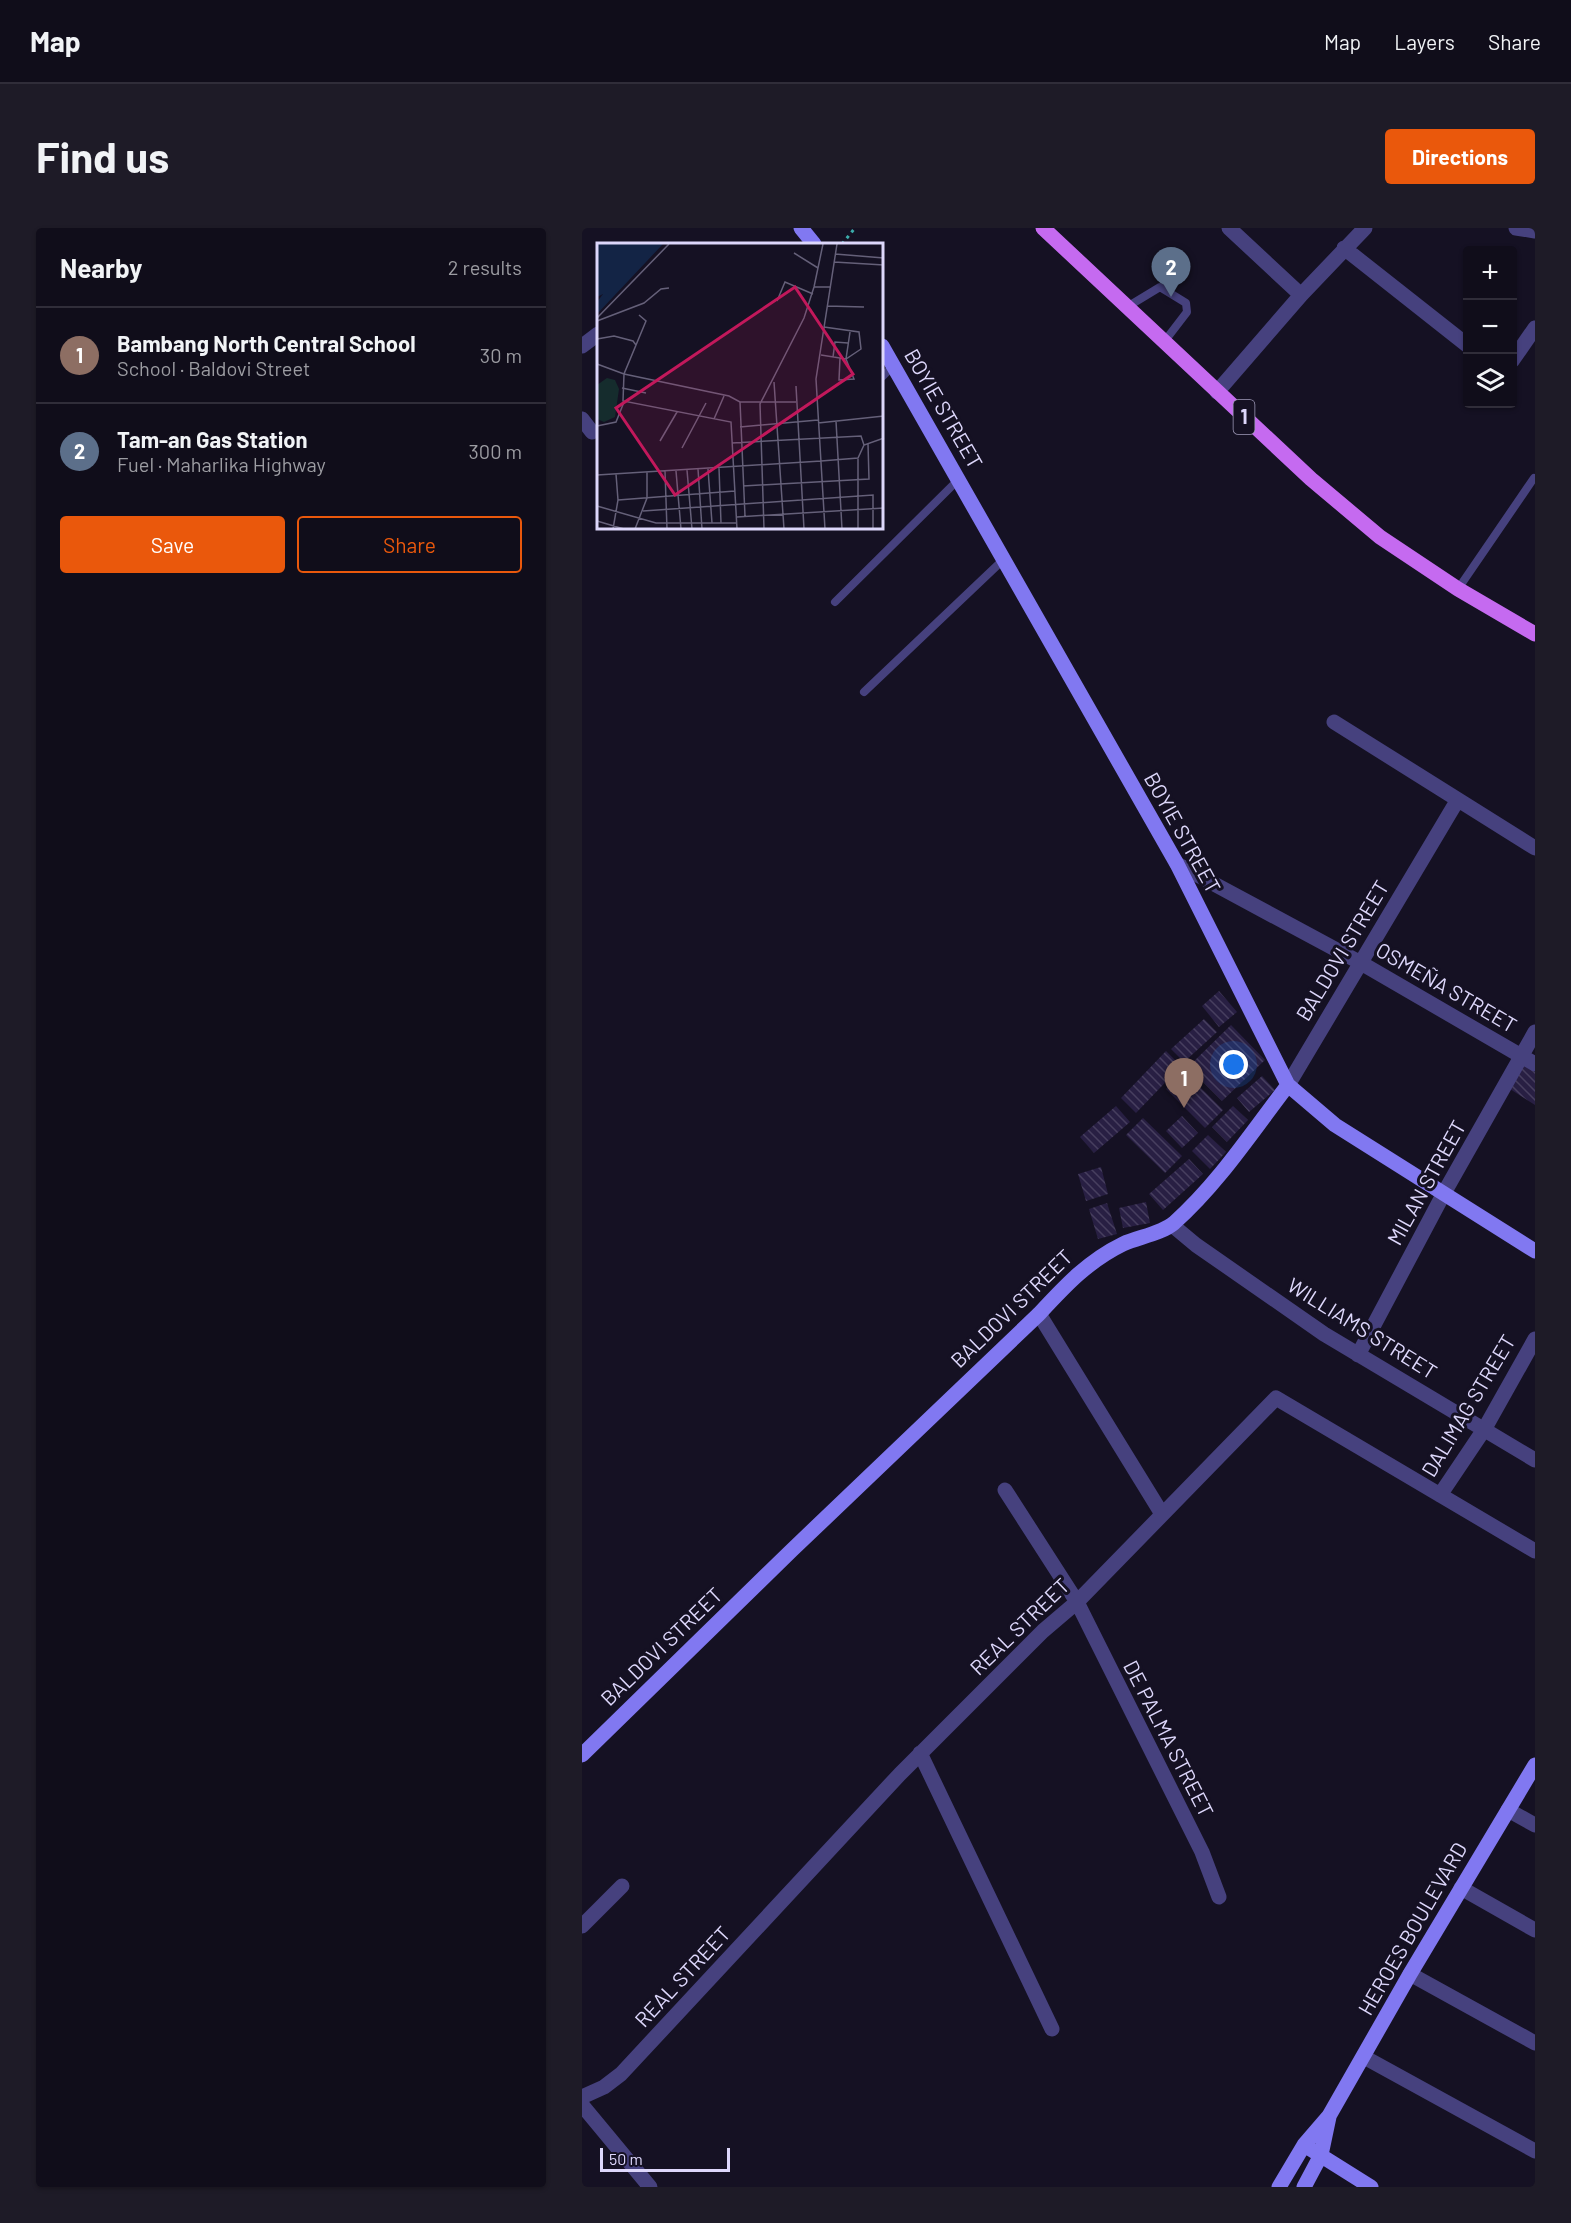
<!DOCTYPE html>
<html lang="en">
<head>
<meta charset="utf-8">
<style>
  body { margin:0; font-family:Barlow,sans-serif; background:#1e1b27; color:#f1f3f6 }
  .controls { position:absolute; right:18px; top:18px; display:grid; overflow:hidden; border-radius:6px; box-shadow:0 2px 4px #0004 }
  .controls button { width:54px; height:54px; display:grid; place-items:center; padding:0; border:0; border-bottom:2px solid #302d39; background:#100d1a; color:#f1f3f6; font:30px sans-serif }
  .scale { position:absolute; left:18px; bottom:15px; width:130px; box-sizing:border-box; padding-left:6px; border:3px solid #ddd7fb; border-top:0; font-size:16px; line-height:21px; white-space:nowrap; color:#ddd7fb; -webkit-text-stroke:4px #151123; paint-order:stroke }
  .you { position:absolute; left:652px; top:837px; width:21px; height:21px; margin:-15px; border:4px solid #fff; border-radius:50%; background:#1a73e8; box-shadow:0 0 0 9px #1a73e833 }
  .badge { display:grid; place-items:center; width:39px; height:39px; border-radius:50%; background:#ea580c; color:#fff; font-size:20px; font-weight:700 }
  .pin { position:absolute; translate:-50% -50px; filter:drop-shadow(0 2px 3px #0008) }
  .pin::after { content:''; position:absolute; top:32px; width:21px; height:18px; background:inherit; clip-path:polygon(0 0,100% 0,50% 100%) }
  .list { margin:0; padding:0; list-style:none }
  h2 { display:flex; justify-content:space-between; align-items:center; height:78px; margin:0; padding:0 24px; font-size:26px }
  h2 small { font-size:20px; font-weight:400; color:#9c9ca2 }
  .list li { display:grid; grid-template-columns:39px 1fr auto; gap:18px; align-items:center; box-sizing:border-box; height:96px; padding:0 24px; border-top:2px solid #302d39 }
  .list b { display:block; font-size:22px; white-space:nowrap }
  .list p { margin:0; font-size:20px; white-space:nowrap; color:#9c9ca2 }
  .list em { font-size:20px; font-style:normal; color:#9c9ca2 }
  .actions { display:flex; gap:12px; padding:18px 24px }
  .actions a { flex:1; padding:14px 0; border:2px solid #ea580c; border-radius:6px; text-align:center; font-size:21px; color:#ea580c }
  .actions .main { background:#ea580c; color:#fff }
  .icon { flex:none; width:33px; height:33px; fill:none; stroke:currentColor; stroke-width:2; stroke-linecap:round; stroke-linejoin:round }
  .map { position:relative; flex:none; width:953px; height:1959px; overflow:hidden; border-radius:6px }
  header { display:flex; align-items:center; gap:36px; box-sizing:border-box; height:84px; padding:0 30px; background:#100d1a; border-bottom:2px solid #302d39 }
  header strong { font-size:28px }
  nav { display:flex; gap:33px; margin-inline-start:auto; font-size:21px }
  .intro { display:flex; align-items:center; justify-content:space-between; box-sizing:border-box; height:144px; padding:0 36px }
  h1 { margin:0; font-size:42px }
  .button { padding:15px 27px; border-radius:6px; background:#ea580c; color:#fff; font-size:21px; font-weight:700 }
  main { display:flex; gap:36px; padding:0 36px }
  aside { flex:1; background:#100d1a; border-radius:6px; box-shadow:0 2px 4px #0004 }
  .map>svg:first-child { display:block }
  .building { fill:url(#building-back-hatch) }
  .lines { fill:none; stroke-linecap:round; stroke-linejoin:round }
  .path { stroke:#3babaa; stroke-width:3; stroke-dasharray:3 4.5; stroke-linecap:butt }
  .lane { stroke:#46417e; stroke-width:8 }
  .street { stroke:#46417e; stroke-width:15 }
  .secondary { stroke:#8178f1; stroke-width:15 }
  .primary { stroke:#c56af0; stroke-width:15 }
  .labels { text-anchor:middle; stroke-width:6; stroke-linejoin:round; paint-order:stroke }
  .shield { fill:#151123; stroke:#a19cba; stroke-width:1.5 }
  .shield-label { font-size:20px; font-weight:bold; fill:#ddd7fb }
  .street-label { font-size:21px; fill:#ddd7fb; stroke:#151123 }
  .inset-road { fill:none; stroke:#656079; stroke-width:1.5 }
  .view { fill:#c2185b; fill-opacity:0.15; stroke:#c2185b; stroke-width:3 }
  .inset-edge { fill:none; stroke:#ddd7fb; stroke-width:3 }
</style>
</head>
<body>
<header>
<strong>Map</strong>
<nav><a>Map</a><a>Layers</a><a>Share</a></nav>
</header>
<div class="intro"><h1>Find us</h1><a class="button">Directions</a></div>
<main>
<aside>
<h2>Nearby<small>2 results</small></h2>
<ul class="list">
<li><span class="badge" style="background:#8d6e63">1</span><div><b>Bambang North Central School</b><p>School · Baldovi Street</p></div><em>30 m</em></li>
<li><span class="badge" style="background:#5c6f8a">2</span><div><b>Tam-an Gas Station</b><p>Fuel · Maharlika Highway</p></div><em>300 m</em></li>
</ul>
<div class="actions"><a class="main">Save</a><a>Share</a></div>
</aside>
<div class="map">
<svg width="953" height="1959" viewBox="0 0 953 1959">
  <defs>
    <pattern id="building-back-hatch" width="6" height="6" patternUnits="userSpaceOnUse" patternTransform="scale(1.5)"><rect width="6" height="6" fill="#281f43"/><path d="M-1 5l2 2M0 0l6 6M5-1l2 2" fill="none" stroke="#473f5f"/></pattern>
  </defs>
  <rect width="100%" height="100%" fill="#151123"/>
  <path class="building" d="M637,763L655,784L637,799L620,778Z
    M622,791L635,804L602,834L589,821Z
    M649,797L683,832L640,873L606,839Z
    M584,823L599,838L554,885L539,870Z
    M942,837L953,844V877L928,861Z
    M602,843L641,882L623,900L584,861Z
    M680,848L693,862L667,884L655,870Z
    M534,878L548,894L512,925L498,909Z
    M651,878L666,892L645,914L630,899Z
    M600,888L616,905L600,920L584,903Z
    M561,890L600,928L583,945L544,907Z
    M626,907L644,924L628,941L610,923Z
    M607,931L621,946L581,982L567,966Z
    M519,939L526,966L504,973L496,946Z
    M564,974L568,995L541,1000L537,980Z
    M525,975L535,1006L516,1011L507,981Z"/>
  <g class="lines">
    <path class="path" d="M260,16L273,0"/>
    <path class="lane" d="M545,79L578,59L604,75L605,84L582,114
      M300,149L311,138
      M876,361L952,250
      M253,374L377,251
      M282,464L422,331"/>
    <path class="street" d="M647,0L719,67
      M934,0L953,3
      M762,20L885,117
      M0,118L16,106
      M930,133L953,100
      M635,164L719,67L783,0
      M0,191L10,204
      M752,494L953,620
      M595,636L779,735L953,836
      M706,857L875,573
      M590,997L614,1017L742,1106L953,1232
      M457,1086L580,1286
      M776,1127L862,965L953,804
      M423,1262L495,1374L620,1624L637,1669
      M858,1267L903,1200L953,1111
      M338,1525L470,1801
      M926,1582L953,1597
      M879,1660L953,1702
      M0,1698L40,1658
      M828,1746L953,1815
      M782,1829L953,1923
      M0,1869L22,1859L39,1846L318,1546L461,1403L495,1374L694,1170L953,1323
      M0,1877L68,1959"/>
    <path class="secondary" d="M219,0L232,16
      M300,118L595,636L706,857L753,897L953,1023
      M0,1527L210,1322L457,1086C483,1058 506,1033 541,1016C556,1009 579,1006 592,995C636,956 670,904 706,857
      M722,1917L789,1959
      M697,1959L722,1917L747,1888L828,1746L953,1537
      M722,1959L739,1927L747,1889"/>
    <path class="primary" d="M461,0L729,251L798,309L876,361L953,406"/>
  </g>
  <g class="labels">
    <rect class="shield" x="651.5" y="172" width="21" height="34" rx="4.5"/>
    <g class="shield-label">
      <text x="662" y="196">1</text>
    </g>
    <g class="street-label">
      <text transform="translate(361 181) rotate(60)" y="7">BOYIE STREET</text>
      <text transform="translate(600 605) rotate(61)" y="7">BOYIE STREET</text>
      <text transform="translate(761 723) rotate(-59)" y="7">BALDOVI STREET</text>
      <text transform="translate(864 760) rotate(30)" y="7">OSMEÑA STREET</text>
      <text transform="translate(845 955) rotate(-61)" y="7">MILAN STREET</text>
      <text transform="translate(430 1081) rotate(-44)" y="7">BALDOVI STREET</text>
      <text transform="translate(780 1101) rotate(32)" y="7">WILLIAMS STREET</text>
      <text transform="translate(887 1178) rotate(-59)" y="7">DALIMAG STREET</text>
      <text transform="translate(438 1399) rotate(-44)" y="7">REAL STREET</text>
      <text transform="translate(80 1419) rotate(-44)" y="7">BALDOVI STREET</text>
      <text transform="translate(586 1511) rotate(63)" y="7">DE PALMA STREET</text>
      <text transform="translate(831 1701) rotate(-60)" y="7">HEROES BOULEVARD</text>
      <text transform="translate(101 1749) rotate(-47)" y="7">REAL STREET</text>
    </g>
  </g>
  <g transform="translate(15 15)">
    <rect width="286" height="286" fill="#151123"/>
    <path d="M10,135L18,137L22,146L18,174L7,179L0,176V142Z" fill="#152c2d"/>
    <path d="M0,1H66L0,71V59L6,51L0,54Z" fill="#132445"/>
    <path class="inset-road" d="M197,10L221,25M238,11L287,15M237,19L287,22M217,44L226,1M180,58L188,39L216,51M230,63L267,64M42,72L49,78L27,131L26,158L134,179L140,286M0,75L72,1M0,78L47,60L64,46L72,45M0,96L17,93L36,98L39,102M224,112L249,116L264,106L262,89L227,84M236,114L238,99L251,100M243,115L242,137L257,136L249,116L253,89M0,121L27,131L132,153L143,159H199M177,139L187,286M199,143L207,286M25,145L49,150M143,159L148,273M117,176L127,153M239,178L245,286M221,180L287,173M0,183L19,179L27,159M143,184L221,177M63,198L80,169M135,200L264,193L267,202M85,205L109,160M261,216V286M224,218L261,215L267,202L287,195M122,225L124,280M101,226L105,286M111,226L115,280M90,227L95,286M68,228L70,286M79,228L84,286M0,232L224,218M146,243L272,236L271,201M21,257L138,248M0,263L59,280H140M46,268L276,252V286M140,274L287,265M0,278L27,286M16,286L21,257L19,231M38,286L50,255V229M167,286L163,161L207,75L217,44H233M228,286L219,136L240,1"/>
    <path class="view" d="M198,44L256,131L78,252L19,165Z"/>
    <rect width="286" height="286" class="inset-edge"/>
  </g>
</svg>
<div class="controls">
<button>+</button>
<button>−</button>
<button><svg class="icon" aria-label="layers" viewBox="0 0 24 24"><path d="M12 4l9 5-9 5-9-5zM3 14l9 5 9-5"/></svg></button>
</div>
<div class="scale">50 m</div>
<div class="you"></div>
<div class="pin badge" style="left:602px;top:880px;background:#8d6e63">1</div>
<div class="pin badge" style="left:589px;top:69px;background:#5c6f8a">2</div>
</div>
</main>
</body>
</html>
